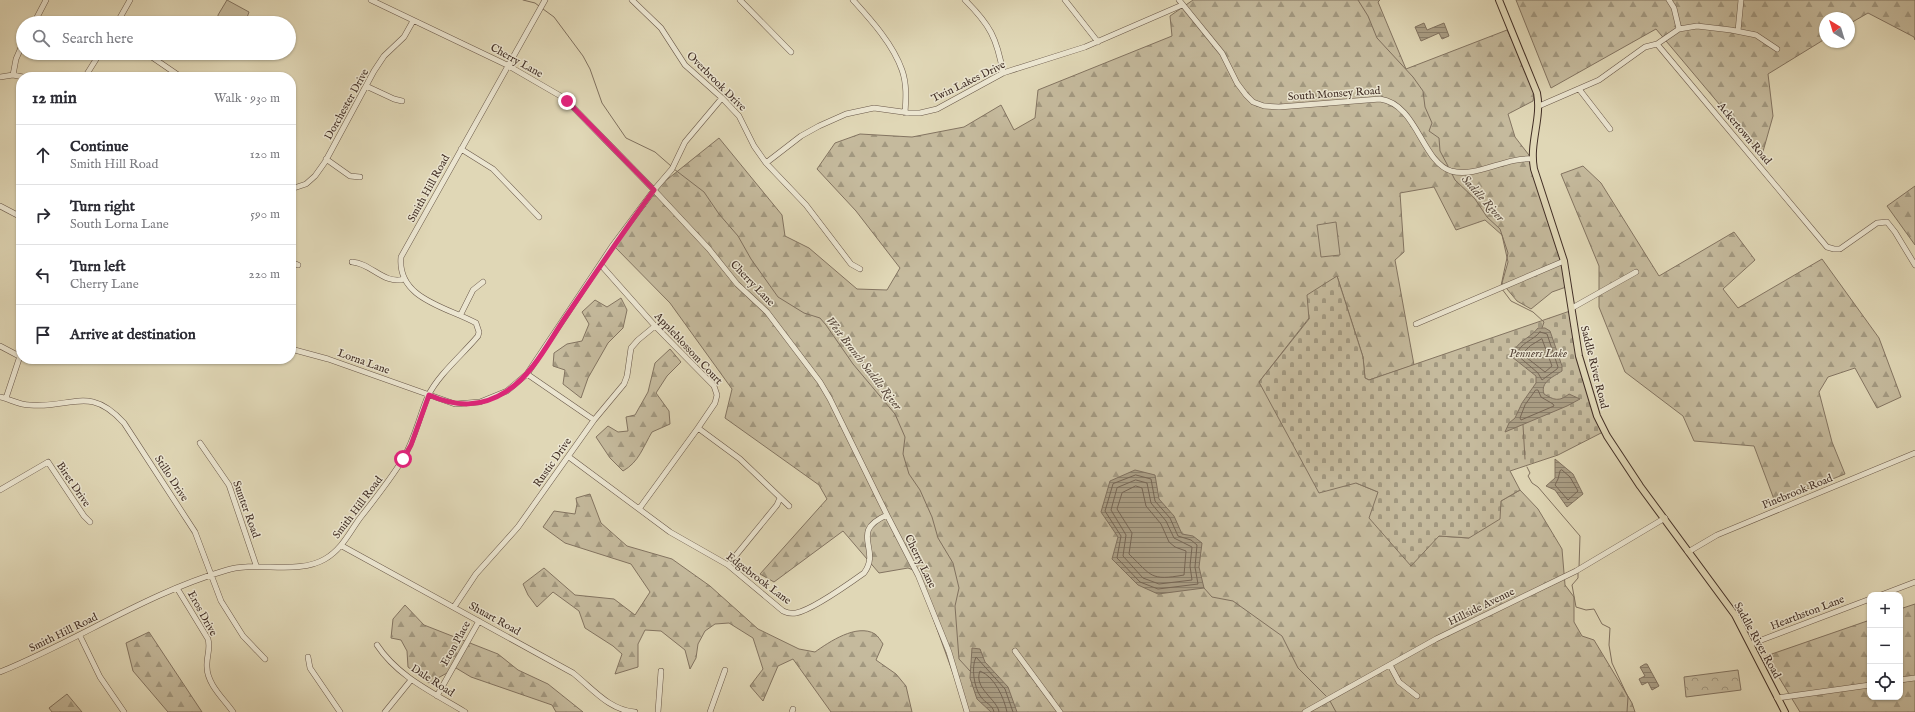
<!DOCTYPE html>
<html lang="en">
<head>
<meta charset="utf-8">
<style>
  body { margin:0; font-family:"IM FELL English",serif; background:#f2f2f3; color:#2b2b33 }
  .controls { position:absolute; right:12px; bottom:12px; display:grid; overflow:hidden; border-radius:8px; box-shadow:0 1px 3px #0004 }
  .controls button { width:36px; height:36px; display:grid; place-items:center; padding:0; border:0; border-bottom:1px solid #e1e1e2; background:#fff; color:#2b2b33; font:20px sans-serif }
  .compass { position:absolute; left:1819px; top:12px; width:36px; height:36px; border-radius:50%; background:#fff; box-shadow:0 1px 3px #0004; rotate:322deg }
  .stop { position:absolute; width:12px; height:12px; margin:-9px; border:3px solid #db2777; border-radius:50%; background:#fff }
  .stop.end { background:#db2777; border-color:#fff; box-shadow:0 1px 4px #0008 }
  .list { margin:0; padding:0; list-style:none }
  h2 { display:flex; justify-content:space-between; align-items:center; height:52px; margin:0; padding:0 16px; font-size:17px }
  h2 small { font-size:13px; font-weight:400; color:#7c7c81 }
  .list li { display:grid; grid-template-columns:26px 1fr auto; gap:12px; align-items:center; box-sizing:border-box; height:60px; padding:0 16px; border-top:1px solid #e1e1e2 }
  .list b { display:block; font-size:15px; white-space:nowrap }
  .list p { margin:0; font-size:13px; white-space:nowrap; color:#7c7c81 }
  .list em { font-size:13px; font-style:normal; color:#7c7c81 }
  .icon { flex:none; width:22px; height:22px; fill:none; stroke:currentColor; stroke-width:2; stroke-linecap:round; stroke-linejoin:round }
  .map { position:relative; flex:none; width:1915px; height:712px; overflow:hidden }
  .search { position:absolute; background:#fff; box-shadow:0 1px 3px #0004; left:16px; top:16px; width:280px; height:44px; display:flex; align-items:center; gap:10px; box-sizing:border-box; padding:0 14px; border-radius:22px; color:#7c7c81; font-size:15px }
  .panel { position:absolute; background:#fff; box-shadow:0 1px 3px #0004; left:16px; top:72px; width:280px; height:292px; border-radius:16px }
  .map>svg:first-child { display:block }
  .forest { fill:url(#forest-firs); stroke:#837461 }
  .cemetery { fill:url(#cemetery-stones); stroke:#837461 }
  .park { fill:url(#park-crowns); stroke:#837461 }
  .pitch { fill:#c5ba9d; stroke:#837461 }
  .water { fill:url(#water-rules); stroke:#80715f }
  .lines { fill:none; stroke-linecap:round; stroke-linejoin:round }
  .shore { stroke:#766655; stroke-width:1 }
  .stream { stroke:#80715f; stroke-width:1 }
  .minor-casing { stroke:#695849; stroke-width:6 }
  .major-casing { stroke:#412e25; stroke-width:8 }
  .minor { stroke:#ebe5d0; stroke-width:5 }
  .major { stroke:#e0d7b6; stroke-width:6 }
  .route { stroke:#db2777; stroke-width:5 }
  .labels { text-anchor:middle; stroke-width:3; stroke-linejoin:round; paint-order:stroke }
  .street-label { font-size:11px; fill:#412e25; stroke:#ebe5d0 }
  .water-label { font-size:12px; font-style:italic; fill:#5b4a3d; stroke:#ebe5d0 }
</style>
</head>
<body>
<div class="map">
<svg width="1915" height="712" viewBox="0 0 1915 712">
  <defs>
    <pattern id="forest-firs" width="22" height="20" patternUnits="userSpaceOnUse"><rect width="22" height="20" fill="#c5ba9d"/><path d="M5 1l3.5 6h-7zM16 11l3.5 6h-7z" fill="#a29880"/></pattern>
    <pattern id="cemetery-stones" width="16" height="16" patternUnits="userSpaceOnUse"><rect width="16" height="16" fill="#c5ba9d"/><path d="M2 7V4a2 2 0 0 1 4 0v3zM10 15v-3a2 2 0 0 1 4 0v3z" fill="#a29880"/></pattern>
    <pattern id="park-crowns" width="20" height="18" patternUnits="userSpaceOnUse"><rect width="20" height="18" fill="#c5ba9d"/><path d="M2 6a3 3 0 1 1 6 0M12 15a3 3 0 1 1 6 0" fill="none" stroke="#a29880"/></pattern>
    <pattern id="water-rules" width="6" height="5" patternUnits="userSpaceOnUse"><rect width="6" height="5" fill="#aa9e85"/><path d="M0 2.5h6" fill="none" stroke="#8c816d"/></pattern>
  </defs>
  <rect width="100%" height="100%" fill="#e0d7b6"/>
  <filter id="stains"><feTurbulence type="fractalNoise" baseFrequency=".005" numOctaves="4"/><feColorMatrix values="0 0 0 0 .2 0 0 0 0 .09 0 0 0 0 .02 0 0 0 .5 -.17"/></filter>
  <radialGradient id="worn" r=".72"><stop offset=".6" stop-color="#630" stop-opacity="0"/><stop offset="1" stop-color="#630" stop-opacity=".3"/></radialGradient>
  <path class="forest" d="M1193,0H1380L1378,2L1406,69L1507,30L1535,87L1533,101L1508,114L1515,137L1532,159L1569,286L1552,292L1531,309L1517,301L1502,283L1508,262L1502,235L1485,220L1456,230L1434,187L1400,193L1404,252L1395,260L1414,365L1369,380L1365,378L1363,357L1337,276L1309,318L1259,382L1356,483L1378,492L1439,536L1469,538L1501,501L1520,490L1538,509L1562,549L1565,585L1574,597V622L1582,636L1594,640L1632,703L1635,712H967L916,571L908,568L879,573L843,531L774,582L760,574L827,499L819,485L725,418L732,389L670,303L613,245L654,190L719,138L782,215L785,236L809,248L857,289L887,290L900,268L856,211L817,169L835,143L860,134L912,137L964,127L1001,105L1014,130L1035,118L1038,90L1172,36L1170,16Z
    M1516,0H1915V40L1914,37L1868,13L1849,24V18H1825V39L1768,74L1773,116L1762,155L1656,29L1551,88Z
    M1583,166L1601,183L1659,276L1734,232L1755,260L1723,289L1738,308L1822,259L1879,338L1901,397L1877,408L1855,368L1828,377L1819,392L1832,442L1845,474L1775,502L1754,446L1694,441L1683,416L1625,372L1599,307V266L1561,174Z
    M1915,186V245L1887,206Z
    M621,298L627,310L623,328L608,343L588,378L581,398L563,384L565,370L553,366L554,353L567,344L582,341L589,324L582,312L595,300L607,307Z
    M670,349L681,362L667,376L656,393L669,411L670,424L652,432C643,447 639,462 623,471L610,458L596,437L608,426L618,432L628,431L626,417L635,415L648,392L655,363Z
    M590,494L601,523L627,546L672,559L710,586L758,629L799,649L815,652C829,642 857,623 875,634C878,636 881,641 883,644L876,660L896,674L906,686L912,712H831L793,659L778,666L763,701L750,686L763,669L753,638L729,623L715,624L705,631L698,644L696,658L690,669L685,650L661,631L645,630L638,644V667L615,674L622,654L613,646L585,628L579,611L553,592L537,607L528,595L523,584L544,568L575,595L614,599L635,615L650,592L631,564L565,543L543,527L554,511L575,514L577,504L576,498Z
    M1915,604V712H1800L1766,656L1870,620V697H1900V609Z
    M405,605L424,625L498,654L518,670L548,684L583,712H556L552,705L471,677L456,668L429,683L408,667L407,651L401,640L391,638L393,619Z
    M149,632L202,712H168L133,671L126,643Z
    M67,694L82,712H52L49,708Z"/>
  <path class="cemetery" d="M1337,276L1363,357L1365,378L1369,380L1570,311L1574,343L1603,432L1558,455L1510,471L1520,490L1501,501L1500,519L1469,538L1439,536L1411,566L1369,518L1378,492L1356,483L1319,493L1259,382L1309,319L1307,295Z"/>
  <path class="park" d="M1738,670L1741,690L1686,697L1684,677Z"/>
  <path class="pitch" d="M227,0L249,12L245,23H206L208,21L218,18V15Z
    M1336,222L1340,255L1321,257L1317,225Z"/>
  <path class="water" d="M1424,23L1427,30L1444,23L1449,36L1442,39L1439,33L1421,41L1415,27Z
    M1538,328H1545L1550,331L1562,366V371C1553,377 1540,382 1544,394C1554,400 1559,402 1569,394L1580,399L1567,406L1505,432L1509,423L1515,418L1522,403L1536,383V376L1512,357C1516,340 1529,340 1538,328Z
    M1555,459L1573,474L1583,494L1567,507L1555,490L1546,486L1555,478Z
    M1135,470L1155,475L1159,499L1174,516L1182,534L1193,536L1202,543L1199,567L1204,588L1158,594L1138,585L1112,559L1118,537L1101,512L1110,481Z
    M972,648L980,649L985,662L1008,687L1017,712H991L977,699L970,678Z
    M1645,664H1647L1659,686L1652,690L1648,682L1642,685L1639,679L1645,676L1640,667Z"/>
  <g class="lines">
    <path class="shore" d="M1540,332L1547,334L1558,367L1557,369L1542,380L1538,373L1517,355C1519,343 1533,341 1540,332Z
      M1542,339L1552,366L1545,372L1522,354L1530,346Z
      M1536,390H1538L1541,397L1553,404L1554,406L1521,420L1520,418L1525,405Z
      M1562,470L1570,477L1578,491L1568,500L1555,485L1558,479L1560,471Z
      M1136,475L1151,479L1155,501L1170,518L1178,536L1191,540L1197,545L1195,567L1198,584L1158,589L1140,582L1117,558L1121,536L1105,511L1113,484Z
      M1136,480L1147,483L1151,503L1166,521L1174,538L1192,547L1190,566L1192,580L1159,584L1143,578L1123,556L1126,535L1111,510L1117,488Z
      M1136,486L1142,488L1146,506L1161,524L1169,542L1175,547L1186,551L1184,575C1150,581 1152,576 1129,554L1132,533L1117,509L1122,493Z
      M994,712C993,705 985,703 981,697C974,688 971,667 976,657L1005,689L1013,712
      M999,712C998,700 973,688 980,671C995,677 1004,698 1007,712"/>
    <path class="stream" d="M523,0L535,3L539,6
      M1358,0L1368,16L1377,38L1413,77L1423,91L1425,107L1432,123L1429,131L1439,138L1440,151L1448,166
      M543,9L554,17L583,56L590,69L602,103L626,138L655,152L671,166
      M674,169L704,192L719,214L738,236L751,259L778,297L804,313L820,318L826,325L853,364L895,414L905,437L903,454L909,474L920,490L932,517L938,538L953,563L959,588L955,606L959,659L970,671
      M1452,174L1455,180L1475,199L1487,217L1500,229L1508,253L1501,286
      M1502,289L1511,301L1533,312L1544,322L1542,328
      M1523,425L1525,459
      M1527,467L1530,473L1528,476L1532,483L1538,487L1580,536L1579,568
      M1578,573V578L1572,585L1576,607L1586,610L1594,609L1602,624L1610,628L1609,645L1612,663L1628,697L1627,712
      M1204,588L1212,597L1233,601L1282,636L1298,668L1326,696
      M1330,701L1336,712"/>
    <defs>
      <path id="minor" d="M371,0L507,65L564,98L654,190L709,249L737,284L767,312L820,382L830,399L887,515L918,575L949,652L967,712
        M632,0L661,28L685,65L722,98L739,116L754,146L766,163L806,205L851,264L860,269
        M740,0L791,52
        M853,0C871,20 893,44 902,70C907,84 906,99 905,113
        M965,0C990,25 997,38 1003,73
        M1065,0L1098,42
        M1179,0L1222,53L1237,83L1246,95L1253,102L1264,106L1279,107L1380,99C1417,104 1422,162 1451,171C1477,178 1505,157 1532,159
        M1669,0L1674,8L1679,29
        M34,23L46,0
        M117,23L130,0
        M1738,31L1741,0
        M1657,44L1679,29L1697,26L1731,30L1756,35L1777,49
        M146,53L181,77
        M13,75L16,59L23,43
        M0,77L13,75L23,77
        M85,77L100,53
        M366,86L394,99L402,101
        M1579,89L1610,129
        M1539,106L1599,80L1645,47L1657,44L1827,247L1834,249H1840L1877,223L1887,222L1895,232L1915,265
        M461,149L493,169L539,217
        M326,159L350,176L360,177
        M766,163L801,136L819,126L846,114L874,108L910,113H920L937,109L1003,73L1085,47L1182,5
        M291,189L306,184L315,176L325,162L374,71L384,56L404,37L413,21
        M0,206L21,217
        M291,262L298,265
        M352,262C371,263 384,285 404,279
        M601,265L655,326L714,386L717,395L715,403L698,428L639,509
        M1572,308L1636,272
        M461,314L473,290L483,282
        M1416,324L1564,261
        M0,346L19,356
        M291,349L328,359L455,404L480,402L507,391L527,374L613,245L654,190L672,169L685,142L722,98
        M527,374L594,420
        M0,397C10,399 19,405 30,405C71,409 89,384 124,423L195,532L221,601L243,636L265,659
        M6,398L21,353
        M698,428L740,459L789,506
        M200,443L229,485L256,565
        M569,457L670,532L728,565L783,611C787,613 791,614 796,613C812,610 850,583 864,573C882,549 848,532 887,515
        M0,490L48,462L84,516L90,522
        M342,546L573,673C593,689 609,710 635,712
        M1688,552L1717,535L1915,453
        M728,565L777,505L780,498
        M177,588L208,639C211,649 206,657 207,667C207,684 224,699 233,712
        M1881,595L1915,582
        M454,607L476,574L518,527L594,420L624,384L627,376L631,348L638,340L655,326
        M80,636L100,677L124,712
        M1751,644L1870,599
        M377,645C398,677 434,693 465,712
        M1015,651L1060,712
        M308,657L310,668L340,712
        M1390,665L1399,682L1417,696
        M0,672C77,641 147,593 227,570C258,561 298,575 325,559C342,549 349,533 360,518C375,499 390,480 403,459C415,439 419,417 428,396C438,375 463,354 478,336L479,332L476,323C447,307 397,299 401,257L545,0
        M1900,680L1915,678
        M437,696L479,621
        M1777,698L1870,685
        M385,712L411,680
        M658,712L661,671
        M710,712L725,670
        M792,712L793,709
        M1305,712L1436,639L1576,571L1665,518"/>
      <path id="major" d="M1499,0L1537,93C1542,118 1529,143 1534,169L1564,261L1579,356L1597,416L1607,436L1640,486L1735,615L1785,712"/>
    </defs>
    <use href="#minor" class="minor-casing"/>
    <use href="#major" class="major-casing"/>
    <use href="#minor" class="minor"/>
    <use href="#major" class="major"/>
  </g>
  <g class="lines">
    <path class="route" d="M403,459L411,445L429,395C456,407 481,408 507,391C533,374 548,343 565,318C594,275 623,232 654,190L567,101"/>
  </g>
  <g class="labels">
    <g class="street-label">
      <text transform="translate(517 60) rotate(29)" y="4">Cherry Lane</text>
      <text transform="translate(717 81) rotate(45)" y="4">Overbrook Drive</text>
      <text transform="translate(968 81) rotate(-26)" y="4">Twin Lakes Drive</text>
      <text transform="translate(1334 93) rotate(-4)" y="4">South Monsey Road</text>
      <text transform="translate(346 104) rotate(-61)" y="4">Dorchester Drive</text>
      <text transform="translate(1745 133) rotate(50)" y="4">Ackertown Road</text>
      <text transform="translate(428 188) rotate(-61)" y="4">Smith Hill Road</text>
      <text transform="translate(753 283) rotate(46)" y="4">Cherry Lane</text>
      <text transform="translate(689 348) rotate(47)" y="4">Appleblossom Court</text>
      <text transform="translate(364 361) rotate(20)" y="4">Lorna Lane</text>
      <text transform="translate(1595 367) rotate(76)" y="4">Saddle River Road</text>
      <text transform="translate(552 462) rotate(-55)" y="4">Rustic Drive</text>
      <text transform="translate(172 478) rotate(57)" y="4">Stillo Drive</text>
      <text transform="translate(74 484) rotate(56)" y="4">Biret Drive</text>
      <text transform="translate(1797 491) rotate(-22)" y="4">Pinebrook Road</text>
      <text transform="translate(357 507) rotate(-53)" y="4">Smith Hill Road</text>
      <text transform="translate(247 509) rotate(70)" y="4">Sumter Road</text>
      <text transform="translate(921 561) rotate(64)" y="4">Cherry Lane</text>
      <text transform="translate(759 578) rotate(37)" y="4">Edgebrook Lane</text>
      <text transform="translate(1481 606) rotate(-26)" y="4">Hillside Avenue</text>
      <text transform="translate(1807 612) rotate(-21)" y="4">Hearthston Lane</text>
      <text transform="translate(203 613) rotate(61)" y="4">Eros Drive</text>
      <text transform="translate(495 618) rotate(29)" y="4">Shuart Road</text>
      <text transform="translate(63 632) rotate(-26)" y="4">Smith Hill Road</text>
      <text transform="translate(1758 640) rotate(61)" y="4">Saddle River Road</text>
      <text transform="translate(455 643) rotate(-61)" y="4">Eton Place</text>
      <text transform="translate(433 680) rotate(33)" y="4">Dale Road</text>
    </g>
    <g class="water-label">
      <text transform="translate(1483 198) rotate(48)" y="4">Saddle River</text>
      <text x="1538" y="357">Penners Lake</text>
      <text transform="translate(864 363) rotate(52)" y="4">West Branch Saddle River</text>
    </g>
  </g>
  <rect width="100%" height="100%" filter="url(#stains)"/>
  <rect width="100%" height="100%" fill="url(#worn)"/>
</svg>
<div class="controls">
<button>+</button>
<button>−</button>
<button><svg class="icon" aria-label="locate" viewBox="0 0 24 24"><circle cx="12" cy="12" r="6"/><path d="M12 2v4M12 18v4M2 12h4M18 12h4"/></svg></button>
</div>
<svg class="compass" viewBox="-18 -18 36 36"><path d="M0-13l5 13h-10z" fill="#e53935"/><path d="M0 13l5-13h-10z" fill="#7c7c81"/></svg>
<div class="stop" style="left:403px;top:459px"></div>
<div class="stop end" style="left:567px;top:101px"></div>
<div class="search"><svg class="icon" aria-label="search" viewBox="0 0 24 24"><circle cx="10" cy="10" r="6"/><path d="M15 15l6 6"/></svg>Search here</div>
<section class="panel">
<h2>12 min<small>Walk · 930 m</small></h2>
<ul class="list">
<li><svg class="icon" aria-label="ahead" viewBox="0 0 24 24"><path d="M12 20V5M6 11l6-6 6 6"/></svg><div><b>Continue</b><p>Smith Hill Road</p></div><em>120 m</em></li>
<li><svg class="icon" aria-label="right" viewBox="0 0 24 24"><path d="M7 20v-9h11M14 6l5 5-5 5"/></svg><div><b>Turn right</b><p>South Lorna Lane</p></div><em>590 m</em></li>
<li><svg class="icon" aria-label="left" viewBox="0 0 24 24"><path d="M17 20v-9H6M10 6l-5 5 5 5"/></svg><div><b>Turn left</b><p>Cherry Lane</p></div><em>220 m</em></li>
<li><svg class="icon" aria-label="arrive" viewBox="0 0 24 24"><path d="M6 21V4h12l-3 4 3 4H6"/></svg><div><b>Arrive at destination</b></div></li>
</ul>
</section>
</div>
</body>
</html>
